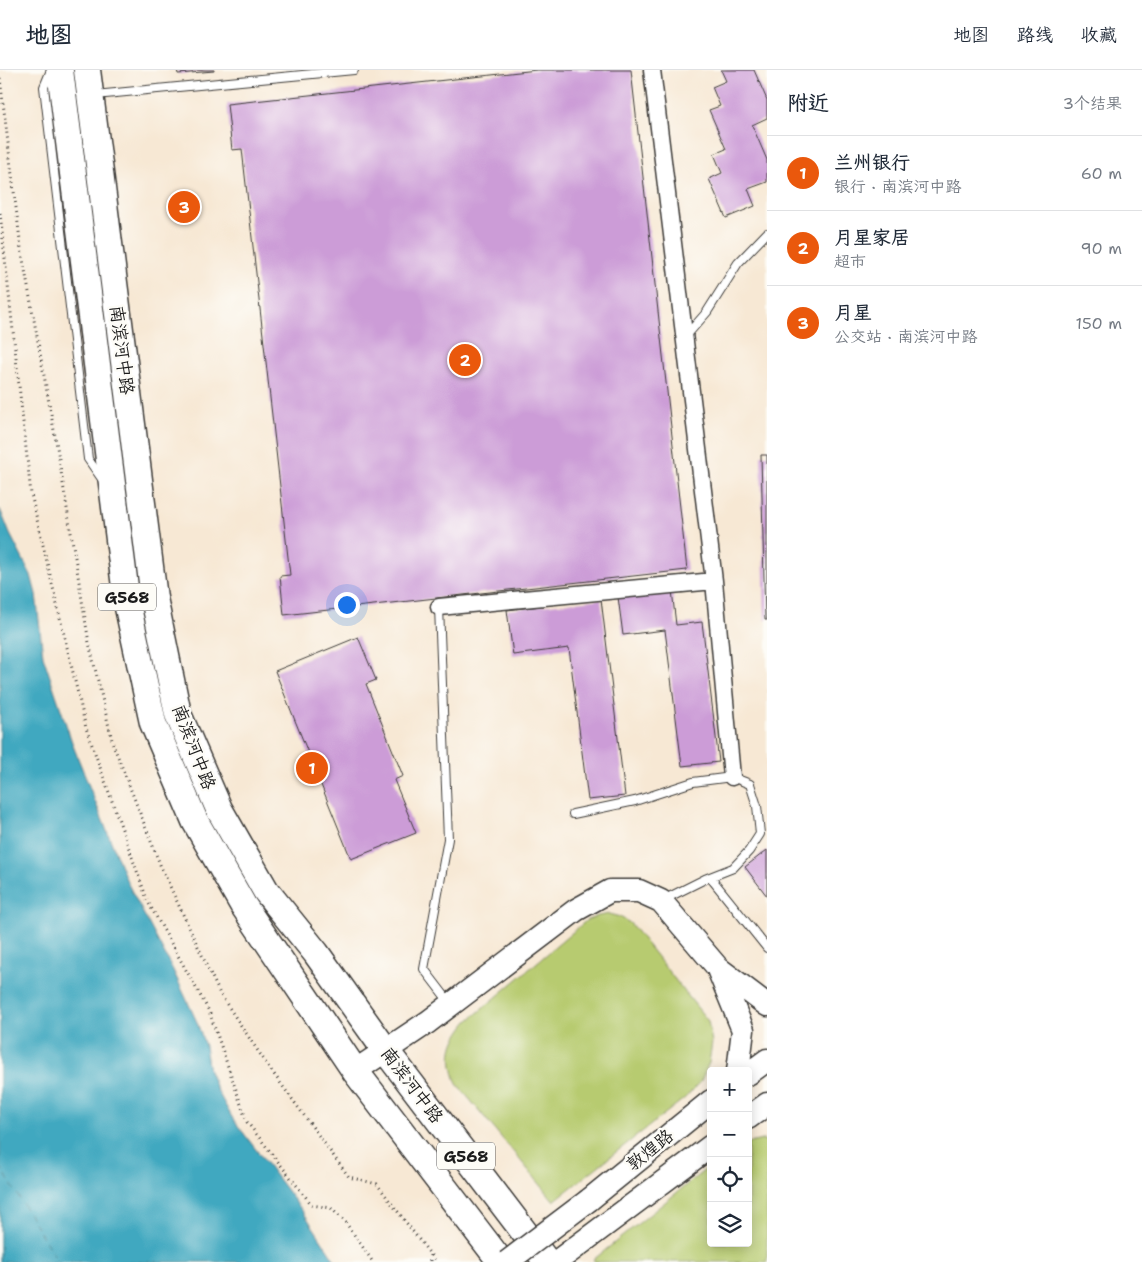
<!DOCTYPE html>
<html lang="zh">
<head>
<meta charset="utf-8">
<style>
  body { margin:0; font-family:"Shantell Sans","LXGW WenKai TC",sans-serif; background:#f6f6f7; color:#1f2937 }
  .controls { position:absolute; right:15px; bottom:15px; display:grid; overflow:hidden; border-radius:5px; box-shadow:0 2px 12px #0003 }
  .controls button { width:45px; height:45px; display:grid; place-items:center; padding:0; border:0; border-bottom:1px solid #e0e1e3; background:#fff; color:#1f2937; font:25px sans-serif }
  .you { position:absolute; left:346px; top:534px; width:18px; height:18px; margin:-12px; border:4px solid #fff; border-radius:50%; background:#1a73e8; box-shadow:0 0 0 8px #1a73e833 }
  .badge { display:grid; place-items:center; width:32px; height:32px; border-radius:50%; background:#ea580c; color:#fff; font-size:16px; font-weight:700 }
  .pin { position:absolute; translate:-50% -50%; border:2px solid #fff; box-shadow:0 1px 5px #0006 }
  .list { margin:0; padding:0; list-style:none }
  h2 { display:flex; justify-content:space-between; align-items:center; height:65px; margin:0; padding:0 20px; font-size:21px }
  h2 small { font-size:16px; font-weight:400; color:#747a83 }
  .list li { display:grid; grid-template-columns:32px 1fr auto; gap:15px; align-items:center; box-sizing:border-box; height:75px; padding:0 20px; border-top:1px solid #e0e1e3 }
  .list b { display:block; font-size:19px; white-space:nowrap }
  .list p { margin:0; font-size:16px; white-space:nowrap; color:#747a83 }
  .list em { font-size:16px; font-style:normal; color:#747a83 }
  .icon { flex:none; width:28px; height:28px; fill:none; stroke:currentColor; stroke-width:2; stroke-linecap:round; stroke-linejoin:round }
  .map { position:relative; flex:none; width:767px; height:1192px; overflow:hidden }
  header { display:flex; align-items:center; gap:30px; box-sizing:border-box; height:70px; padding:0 25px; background:#fff; border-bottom:1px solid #e0e1e3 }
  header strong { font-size:24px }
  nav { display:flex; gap:28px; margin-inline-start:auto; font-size:18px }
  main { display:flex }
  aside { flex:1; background:#fff }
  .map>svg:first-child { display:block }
  .green { fill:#b7cb6f; stroke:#6a7446 }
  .water { fill:#40a8c0; stroke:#2e626e }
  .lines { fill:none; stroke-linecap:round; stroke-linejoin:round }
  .ferry { stroke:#2e626e; stroke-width:1; stroke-dasharray:6 5; stroke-linecap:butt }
  .building { fill:#cc9cd7 }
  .service-casing { stroke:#3d3b38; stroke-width:10 }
  .minor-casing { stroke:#3d3b38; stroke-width:19 }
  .secondary-casing { stroke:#3d3b38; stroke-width:25 }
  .trunk-casing { stroke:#3d3b38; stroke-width:29 }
  .path { stroke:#3d3b38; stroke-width:3; stroke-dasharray:1 4; stroke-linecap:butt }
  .service { stroke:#fff; stroke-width:8 }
  .minor { stroke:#fff; stroke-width:16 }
  .secondary { stroke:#fff; stroke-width:22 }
  .trunk { stroke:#fff; stroke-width:26 }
  .secondary-bridge-casing { stroke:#3d3b38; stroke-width:25; stroke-linecap:butt }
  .secondary-bridge { stroke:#fff; stroke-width:22 }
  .labels { text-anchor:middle; stroke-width:5; stroke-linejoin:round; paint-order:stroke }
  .shield { fill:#fdfcf7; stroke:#605f5e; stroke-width:1 }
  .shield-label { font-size:16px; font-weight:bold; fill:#1c1c1c }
  .street-label { font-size:18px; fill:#1c1c1c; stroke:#fdfcf7 }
</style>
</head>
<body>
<header>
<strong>地图</strong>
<nav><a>地图</a><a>路线</a><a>收藏</a></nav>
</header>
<main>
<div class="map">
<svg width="767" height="1192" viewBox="0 0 767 1192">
  <rect width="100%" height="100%" fill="#fdfcf7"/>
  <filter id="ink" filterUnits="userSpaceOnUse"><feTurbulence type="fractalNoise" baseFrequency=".02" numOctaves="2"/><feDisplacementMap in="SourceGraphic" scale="10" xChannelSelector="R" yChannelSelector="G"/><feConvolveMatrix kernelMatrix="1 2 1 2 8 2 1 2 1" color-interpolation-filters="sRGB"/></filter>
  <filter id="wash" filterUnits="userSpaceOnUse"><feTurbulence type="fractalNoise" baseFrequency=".0096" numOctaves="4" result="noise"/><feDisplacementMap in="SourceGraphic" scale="20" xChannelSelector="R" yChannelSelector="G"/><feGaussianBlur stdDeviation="1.12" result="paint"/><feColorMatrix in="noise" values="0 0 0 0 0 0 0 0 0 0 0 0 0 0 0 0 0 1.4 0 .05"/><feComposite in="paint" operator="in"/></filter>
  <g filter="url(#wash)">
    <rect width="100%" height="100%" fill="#f7e8d4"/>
    <path class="green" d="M609,844L620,847L630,853L708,951L712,972L709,993L700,1013L685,1028L554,1131L457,1014C447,987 450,973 468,951L587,850L598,846Z
      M763,1070L767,1071V1192H595L593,1190L711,1095V1173H748V1073Z"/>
    <path class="water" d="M0,439L10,464L31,505L36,524L43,586L74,678L128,814L173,900L197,952L205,976L209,1001L216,1018L233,1049L304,1143L336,1192H0Z"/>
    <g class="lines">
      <path class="ferry" d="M0,1096L58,1192"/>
    </g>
    <g id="blocks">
      <path class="building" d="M177,0H214V1L178,4Z
        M537,0H631L687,500L284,545L280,506L290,505L242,79L232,80L227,34Z
        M721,0H754L767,30V48L752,55L767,90V112L748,119L755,136L726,148L709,109L722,103L714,84L726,79L709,40L720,36L712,17L726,11Z
        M761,385H767V550H765Z
        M672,520L676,555L702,552L719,692L682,696L665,560L623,565L618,527Z
        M601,529L625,726L588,730L569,578L513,585L507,540Z
        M358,567L376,610L366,614L403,706L394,710L416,763L351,789L275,601Z
        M767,780V826L745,797Z"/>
    </g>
  </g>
  <g filter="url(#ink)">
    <use href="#blocks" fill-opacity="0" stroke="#3d3b38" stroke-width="1"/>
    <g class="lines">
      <defs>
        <path id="service" d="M51,0L44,17L88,389L102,409
          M95,25L354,0
          M685,267L707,242L738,193L767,163
          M439,537L448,769L424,899L450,933
          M573,744L635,731L693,712L732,707L750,714L757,736L760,764L749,781L733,798L705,809L663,830
          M710,807L767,878"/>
        <path id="minor" d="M652,0L714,511
          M439,537L714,511L732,707"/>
        <path id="secondary" d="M718,899L743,960L738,1001
          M355,1001L428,952L576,840L610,821H639L661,831L718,898L767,935
          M748,1004L767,990
          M748,1048L767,1034
          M589,1130L711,1031
          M556,1192L711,1076"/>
        <path id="trunk" d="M60,0L127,533L153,653L195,751L243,835L355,1001L501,1192
          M87,0L154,528L178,644L219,739L266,821L316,883L386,981L547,1192"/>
      </defs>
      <use href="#service" class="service-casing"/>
      <use href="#minor" class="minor-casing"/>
      <use href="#secondary" class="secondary-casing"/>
      <use href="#trunk" class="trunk-casing"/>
      <path class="path" d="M0,8L21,178L57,377L89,573L113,674L161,797L220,924L268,996L349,1107L377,1114L436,1192
        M0,143L31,424L86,658L148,832L209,941L247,1052L312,1135L331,1138L346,1153L373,1192
        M430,1185V1192"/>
      <use href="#service" class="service"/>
      <use href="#minor" class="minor"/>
      <use href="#secondary" class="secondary"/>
      <use href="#trunk" class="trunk"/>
      <defs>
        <path id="secondary-bridge" d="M507,1192L589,1130"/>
      </defs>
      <use href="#secondary-bridge" class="secondary-bridge-casing"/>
      <use href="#secondary-bridge" class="secondary-bridge"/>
    </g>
  </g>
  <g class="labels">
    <g class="shield">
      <rect x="98" y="513.5" width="58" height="27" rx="4"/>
      <rect x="437" y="1072.5" width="58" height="27" rx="4"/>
    </g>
    <g class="shield-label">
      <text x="127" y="533">G568</text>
      <text x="466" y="1092">G568</text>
    </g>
    <g class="street-label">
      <text transform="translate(122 280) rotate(83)" y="6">南滨河中路</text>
      <text transform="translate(194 677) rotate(69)" y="6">南滨河中路</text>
      <text transform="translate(412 1015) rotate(53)" y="6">南滨河中路</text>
      <text transform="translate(650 1080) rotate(-39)" y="6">敦煌路</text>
    </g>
  </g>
</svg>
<div class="controls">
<button>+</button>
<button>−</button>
<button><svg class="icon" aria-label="locate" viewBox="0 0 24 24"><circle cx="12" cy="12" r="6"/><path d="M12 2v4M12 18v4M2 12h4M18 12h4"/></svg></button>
<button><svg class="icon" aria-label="layers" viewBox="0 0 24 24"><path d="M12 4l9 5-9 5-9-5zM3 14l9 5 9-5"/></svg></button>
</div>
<div class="you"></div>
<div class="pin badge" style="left:312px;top:698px">1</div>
<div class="pin badge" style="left:465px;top:290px">2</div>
<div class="pin badge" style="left:184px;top:137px">3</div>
</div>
<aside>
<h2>附近<small>3个结果</small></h2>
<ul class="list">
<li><span class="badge">1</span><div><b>兰州银行</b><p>银行 · 南滨河中路</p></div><em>60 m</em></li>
<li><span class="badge">2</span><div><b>月星家居</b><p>超市</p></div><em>90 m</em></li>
<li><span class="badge">3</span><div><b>月星</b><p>公交站 · 南滨河中路</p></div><em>150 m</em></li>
</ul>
</aside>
</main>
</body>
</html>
